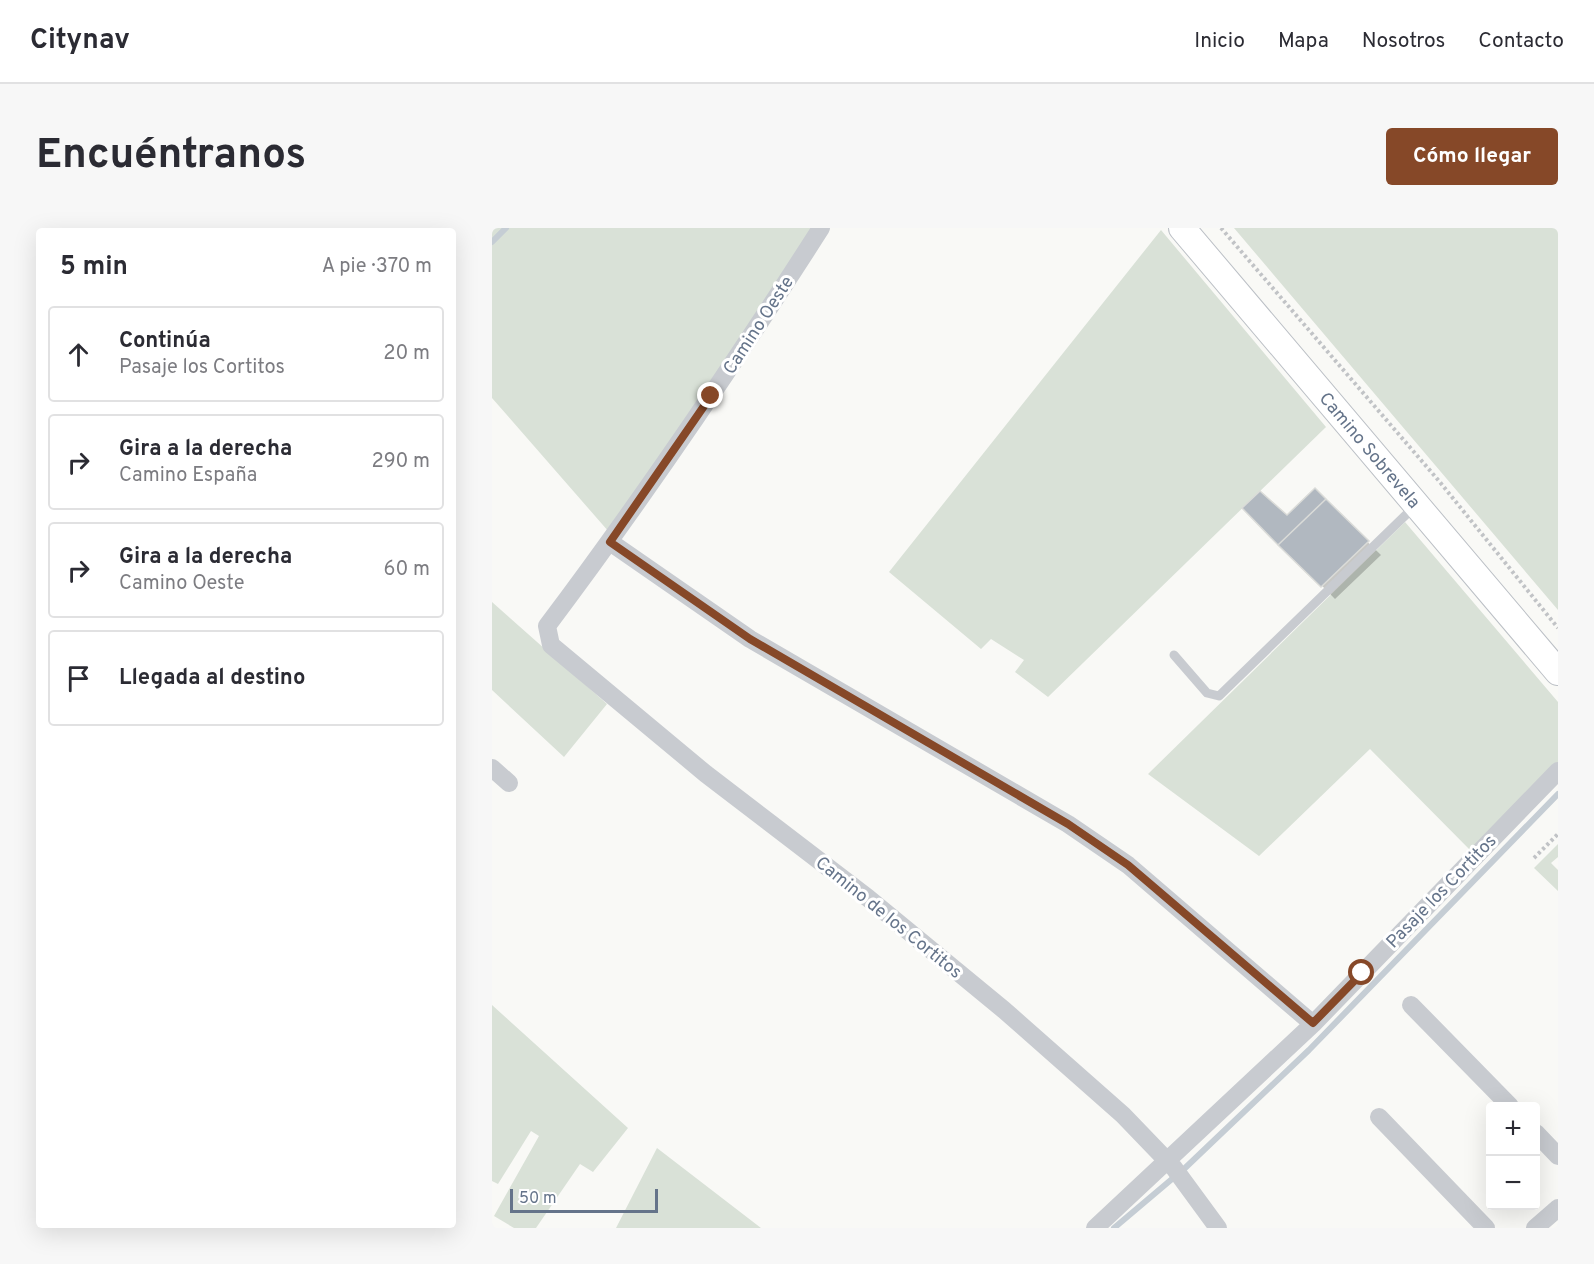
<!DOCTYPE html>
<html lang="es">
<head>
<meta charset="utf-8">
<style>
  body { margin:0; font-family:Overpass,sans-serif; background:#f7f7f7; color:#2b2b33 }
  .controls { position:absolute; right:18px; bottom:18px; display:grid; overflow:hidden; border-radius:6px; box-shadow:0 6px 24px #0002 }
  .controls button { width:54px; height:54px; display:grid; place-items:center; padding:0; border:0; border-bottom:2px solid #e1e1e2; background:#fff; color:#2b2b33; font:30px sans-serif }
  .scale { position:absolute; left:18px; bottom:15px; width:148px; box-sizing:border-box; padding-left:6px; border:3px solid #65748a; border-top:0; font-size:16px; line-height:21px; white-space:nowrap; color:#65748a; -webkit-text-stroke:4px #fff; paint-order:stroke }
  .stop { position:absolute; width:18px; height:18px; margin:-14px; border:4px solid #864828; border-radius:50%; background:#fff }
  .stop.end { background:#864828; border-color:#fff; box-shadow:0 2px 6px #0008 }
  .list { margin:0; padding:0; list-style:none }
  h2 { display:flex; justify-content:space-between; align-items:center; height:78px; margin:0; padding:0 24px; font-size:26px }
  h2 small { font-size:20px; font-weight:400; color:#7c7c81 }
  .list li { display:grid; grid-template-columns:39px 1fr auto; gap:18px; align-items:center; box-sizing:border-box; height:96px; margin:0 12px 12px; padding:0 12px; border:2px solid #e1e1e2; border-radius:6px }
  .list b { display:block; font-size:22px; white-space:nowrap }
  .list p { margin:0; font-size:20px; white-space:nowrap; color:#7c7c81 }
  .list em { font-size:20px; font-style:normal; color:#7c7c81 }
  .icon { flex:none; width:33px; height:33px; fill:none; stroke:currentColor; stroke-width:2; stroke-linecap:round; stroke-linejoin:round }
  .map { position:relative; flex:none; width:1066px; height:1000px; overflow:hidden; border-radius:6px }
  header { display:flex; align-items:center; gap:36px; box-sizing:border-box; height:84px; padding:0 30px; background:#fff; border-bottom:2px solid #e1e1e2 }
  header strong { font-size:28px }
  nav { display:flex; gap:33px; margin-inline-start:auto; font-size:21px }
  .intro { display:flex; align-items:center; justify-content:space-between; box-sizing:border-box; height:144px; padding:0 36px }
  h1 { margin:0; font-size:42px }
  .button { padding:15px 27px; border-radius:6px; background:#864828; color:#fff; font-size:21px; font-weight:700 }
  main { display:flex; gap:36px; padding:0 36px }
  aside { flex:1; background:#fff; border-radius:6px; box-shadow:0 6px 24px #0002 }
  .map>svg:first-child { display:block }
  .green { fill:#d9e1d7 }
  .shadow { fill:#0003 }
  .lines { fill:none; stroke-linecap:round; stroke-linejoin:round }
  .stream { stroke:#c5cdd4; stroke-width:6 }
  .building { fill:#b1b8c0; stroke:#dadbd8; stroke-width:1.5 }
  .secondary-casing { stroke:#bcc0c6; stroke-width:28 }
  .path { stroke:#c1c3c6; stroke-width:4; stroke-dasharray:3 3; stroke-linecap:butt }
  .service { stroke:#c8cbd0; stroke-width:9 }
  .minor { stroke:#c8cbd0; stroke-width:18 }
  .secondary { stroke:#fff; stroke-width:26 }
  .route { stroke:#864828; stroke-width:8 }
  .labels { text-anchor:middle; stroke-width:6; stroke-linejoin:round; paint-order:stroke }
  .street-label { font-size:18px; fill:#65748a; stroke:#fff }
</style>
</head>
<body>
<header>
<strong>Citynav</strong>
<nav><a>Inicio</a><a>Mapa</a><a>Nosotros</a><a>Contacto</a></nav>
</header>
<div class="intro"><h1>Encuéntranos</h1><a class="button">Cómo llegar</a></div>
<main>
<aside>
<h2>5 min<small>A pie · 370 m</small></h2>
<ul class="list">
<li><svg class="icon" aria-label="ahead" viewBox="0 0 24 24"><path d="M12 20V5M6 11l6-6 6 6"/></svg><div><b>Continúa</b><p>Pasaje los Cortitos</p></div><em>20 m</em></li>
<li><svg class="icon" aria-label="right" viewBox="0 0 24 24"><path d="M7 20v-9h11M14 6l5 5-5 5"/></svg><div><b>Gira a la derecha</b><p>Camino España</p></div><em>290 m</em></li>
<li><svg class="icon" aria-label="right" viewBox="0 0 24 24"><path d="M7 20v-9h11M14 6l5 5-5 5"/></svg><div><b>Gira a la derecha</b><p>Camino Oeste</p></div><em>60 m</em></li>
<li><svg class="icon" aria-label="arrive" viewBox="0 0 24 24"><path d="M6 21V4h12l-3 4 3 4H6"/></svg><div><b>Llegada al destino</b></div></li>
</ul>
</aside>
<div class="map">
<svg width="1066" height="1000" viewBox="0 0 1066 1000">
  <rect width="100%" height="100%" fill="#f9f9f6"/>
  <path class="green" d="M0,0H320L225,151L117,304L0,170Z
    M742,0H1066V382Z
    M669,2L834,199L556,469L523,444L532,432L499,411L489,421L397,344Z
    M913,294L1066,474V537L980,624L878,521L767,628L656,546Z
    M0,374L115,476L72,529L0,462Z
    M1066,616V629L1059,635L1066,642V663L1042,640Z
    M0,777L136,900L101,944L88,936L44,1000H22L2,988L47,908L39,903L6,956L0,953Z
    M165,920L269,1000H124Z"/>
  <path class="shadow" d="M822,262L889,327L843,371L753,280L795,289Z"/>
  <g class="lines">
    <path class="stream" d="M0,14L14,0
      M692,941L817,822L1066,566
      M622,1000L680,951"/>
  </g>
  <path class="building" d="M823,260L834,271L786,317L750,280L768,263L795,287Z
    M834,271L877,313L829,359L786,317Z"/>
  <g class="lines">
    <defs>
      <g id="secondary">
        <path id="s1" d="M690,0L1066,444"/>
      </g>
    </defs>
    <use href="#secondary" class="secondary-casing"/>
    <path class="path" d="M729,0L947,253L1066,400
      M1042,630L1066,606"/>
    <path class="service" d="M682,427L715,465L727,468L923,278"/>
    <path class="minor" d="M329,0C242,136 152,269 55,398L59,417L214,546L376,670L512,782L631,887L682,940L726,1000
      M118,314L258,411L576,596L636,637L821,796
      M0,540L17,555
      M919,777L1018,878
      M887,889L994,1000
      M1044,905L1066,928
      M603,1000L821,796L1066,543
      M1043,1000L1066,980"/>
    <use href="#secondary" class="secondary"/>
  </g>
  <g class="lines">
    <path class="route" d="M219,168L118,314L258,411L576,596L636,637L821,795L870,745"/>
  </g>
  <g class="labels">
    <g class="street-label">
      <text transform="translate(266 97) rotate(-57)" y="6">Camino Oeste</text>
      <text dy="6" stroke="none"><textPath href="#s1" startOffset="291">Camino Sobrevela</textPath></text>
      <text transform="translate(949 663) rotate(-46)" y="6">Pasaje los Cortitos</text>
      <text transform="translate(397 689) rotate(39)" y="6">Camino de los Cortitos</text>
    </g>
  </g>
</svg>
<div class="controls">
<button>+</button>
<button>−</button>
</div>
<div class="scale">50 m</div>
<div class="stop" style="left:870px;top:745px"></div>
<div class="stop end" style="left:219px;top:168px"></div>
</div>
</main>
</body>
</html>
